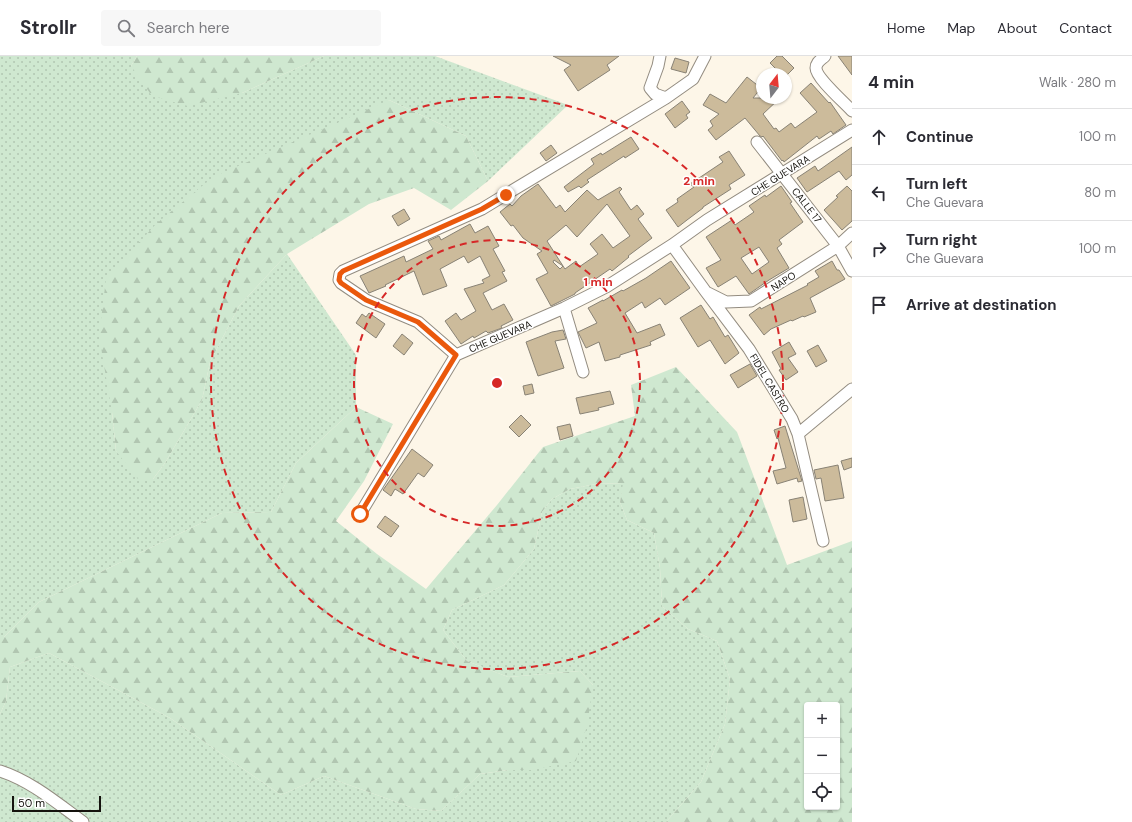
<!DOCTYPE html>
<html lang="en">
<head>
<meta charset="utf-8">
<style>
  body { margin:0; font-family:"DM Sans",sans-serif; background:#f7f7f7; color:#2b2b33 }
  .controls { position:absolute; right:12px; bottom:12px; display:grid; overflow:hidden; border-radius:4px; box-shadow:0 1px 3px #0004 }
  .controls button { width:36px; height:36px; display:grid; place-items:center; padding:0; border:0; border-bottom:1px solid #e1e1e2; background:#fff; color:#2b2b33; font:20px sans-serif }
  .compass { position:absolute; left:756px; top:12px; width:36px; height:36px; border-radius:50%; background:#fff; box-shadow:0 1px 3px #0004; rotate:16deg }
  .scale { position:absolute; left:12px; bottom:10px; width:89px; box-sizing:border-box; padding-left:4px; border:2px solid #15130e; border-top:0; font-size:11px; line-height:14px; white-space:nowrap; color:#15130e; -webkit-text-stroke:3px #fff; paint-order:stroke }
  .stop { position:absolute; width:12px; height:12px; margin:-9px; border:3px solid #ea580c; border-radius:50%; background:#fff }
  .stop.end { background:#ea580c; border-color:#fff; box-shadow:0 1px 4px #0008 }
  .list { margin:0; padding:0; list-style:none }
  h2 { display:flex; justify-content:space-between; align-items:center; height:52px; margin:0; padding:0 16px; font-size:17px }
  h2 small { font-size:13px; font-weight:400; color:#7c7c81 }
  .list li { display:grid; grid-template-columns:26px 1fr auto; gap:12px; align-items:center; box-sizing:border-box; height:56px; padding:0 16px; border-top:1px solid #e1e1e2 }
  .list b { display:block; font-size:15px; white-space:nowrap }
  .list p { margin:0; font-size:13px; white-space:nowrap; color:#7c7c81 }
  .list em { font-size:13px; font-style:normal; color:#7c7c81 }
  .icon { flex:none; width:22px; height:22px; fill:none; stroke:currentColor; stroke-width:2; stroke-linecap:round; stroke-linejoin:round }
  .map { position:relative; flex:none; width:852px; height:766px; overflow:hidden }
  header { display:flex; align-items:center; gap:24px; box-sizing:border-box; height:56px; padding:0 20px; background:#fff; border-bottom:1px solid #e1e1e2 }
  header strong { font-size:19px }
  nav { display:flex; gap:22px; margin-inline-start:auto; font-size:14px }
  .search { width:280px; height:36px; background:#f7f7f7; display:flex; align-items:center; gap:10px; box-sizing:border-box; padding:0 14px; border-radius:4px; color:#7c7c81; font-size:15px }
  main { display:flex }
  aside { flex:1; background:#fff }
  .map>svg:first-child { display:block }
  .grass { fill:url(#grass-dots) }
  .forest { fill:url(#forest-firs); fill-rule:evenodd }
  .building { fill:#ccbb9b; stroke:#888275; fill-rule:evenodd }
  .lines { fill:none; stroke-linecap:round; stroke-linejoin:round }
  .minor-casing { stroke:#938c80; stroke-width:13 }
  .minor { stroke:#fff; stroke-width:11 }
  .route { stroke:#ea580c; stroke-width:5 }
  .ring { fill:none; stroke:#d62828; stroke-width:2; stroke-dasharray:7 5 }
  .labels { text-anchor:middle; stroke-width:3; stroke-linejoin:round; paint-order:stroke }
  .street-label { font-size:10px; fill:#15130e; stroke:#fff }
  .centre { fill:#d62828; stroke:#fff; stroke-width:2 }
  .ring-label { font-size:12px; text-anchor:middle; font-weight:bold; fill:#d62828; stroke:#fff; stroke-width:3; stroke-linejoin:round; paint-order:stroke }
</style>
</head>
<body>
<header>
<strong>Strollr</strong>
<div class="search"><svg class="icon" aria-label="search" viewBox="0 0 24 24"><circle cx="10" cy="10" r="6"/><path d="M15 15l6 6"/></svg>Search here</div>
<nav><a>Home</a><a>Map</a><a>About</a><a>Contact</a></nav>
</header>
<main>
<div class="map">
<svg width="852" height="766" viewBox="0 0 852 766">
  <defs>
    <pattern id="grass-dots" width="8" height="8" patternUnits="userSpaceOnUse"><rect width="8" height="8" fill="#cfe8d0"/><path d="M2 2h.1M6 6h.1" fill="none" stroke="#b1c6b1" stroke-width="1.8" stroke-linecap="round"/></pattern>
    <pattern id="forest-firs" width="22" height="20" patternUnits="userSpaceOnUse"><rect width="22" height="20" fill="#cfe8d0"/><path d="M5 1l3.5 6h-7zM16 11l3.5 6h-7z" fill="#b1c6b1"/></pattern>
  </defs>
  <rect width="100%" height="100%" fill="#fdf6e8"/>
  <path class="grass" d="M0,0H137L131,10L242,37L324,0H435L568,49L488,125L466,80L389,44L112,356L116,395L153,423L165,407L202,344L210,306L239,250L287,198L356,299V351L296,407L271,456L222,457L39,546L4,581H0Z
    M624,427L620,446L627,464L654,477L660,512L662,550L688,573L717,585L730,623L725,668L701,726L666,766H90L51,738L0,711V658L6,645L10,611L49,597L170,662L281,739L324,720L416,753L441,755L480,718L508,714H531L593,629L580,615L508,621L467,605L443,574L452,554L504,529L534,493L542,456L552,443L570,433L596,428Z
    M0,719L24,730L75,766H0Z"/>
  <path class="forest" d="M137,0H324L242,37L188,50L152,40L131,10Z
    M389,44L466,80L488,125L451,154L414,132L369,148L287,198L239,250L210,306L202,344L165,407L153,423H138L116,395L112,356L99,280L106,223L156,168L213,121Z
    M676,311L737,376L787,509L852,485V766H666L701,726L725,668L730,623L717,585L688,573L662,550L660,512L654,477L627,464L620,446L623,427L596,428L570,433L552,443L542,456L534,493L504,529L452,554L443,574L467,605L508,621L580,615L593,629L587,670L576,705L531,714H508L480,718L441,755L416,753L324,720L281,739L170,662L49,597L10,611L6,645L0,658V581H4L39,546L222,457L271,456L296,407L356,351L393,368L364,425L336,465L377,498L426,533L497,449L543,391L635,360L631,329ZM807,649H837V751H807Z"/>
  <path class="building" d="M553,0H619L607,9L610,14L578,35L564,14L571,9Z
    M777,0H782L794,12L786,20V18H781L770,7Z
    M838,0H852V19Z
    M675,2L689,6L686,17L671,13Z
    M747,21L761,32L753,42H780L763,58L774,73L776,72L779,76L791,67L795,72L817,56L800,37L811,27L829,47L830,46L846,69L833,78L831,75L819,83L817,80L784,106L783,104L782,105L763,80L762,81L760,80L745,62L716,84L708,74L713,70L710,65L719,58L703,49L710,38L726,47Z
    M682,45L690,56L686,59L688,62L675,72L665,58Z
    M631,81L639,93L625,102L624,100L587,124L589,126L581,132L579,130L568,136L564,131L594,108L591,103L601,97L602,99Z
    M551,89L557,97L546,105L540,97Z
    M852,91V119L846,124L839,115L807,136L797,122L815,110L818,115Z
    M729,95L745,119L729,129L731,133L703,151V152L687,164L678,171L666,154L678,146L677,143L694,131L690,128L723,106L719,101Z
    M538,128L556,152L560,149L565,156L587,134L598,144L620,131L622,133L619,136L631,154L637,149L644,158L638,163L652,182L628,200L629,201L612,215L610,213L575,237V238L551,250L536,223L548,217L537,198L542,195L523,182L513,169L511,170L500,156L510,148L512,150L521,140ZM607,148L630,180L613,192L602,178L590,188L598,198L579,211L576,205L565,213L563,210L560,213L553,206L554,204L563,210L547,185L566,169L577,181Z
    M781,130L792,146L790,147L803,166L779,184L782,188L777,192L789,212L769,224L749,238L736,220L718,231L706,212L721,204L706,181L732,164L735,169L754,156L749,150L765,139L766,141ZM759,191L769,206L752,218L741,202Z
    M847,130L852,135V165L842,174L824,154L838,141L836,140Z
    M404,153L410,163L398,170L392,160Z
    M470,168L475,177L488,170L499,190L493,193L505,215L502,216L507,225L483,237L492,254L504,248L513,264L501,270L502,272L488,277L486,275L474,282L473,280L461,288L445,265L456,257L461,264L476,255L464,233L484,227L482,224L490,220L480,200L468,207L464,200L440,213L447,230L423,239L414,215L385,229L386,230L369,237L360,220L404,200L406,206L433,193L428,185L439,180L441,184Z
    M671,205L690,232L665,249L660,242L645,252L642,246L625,257L637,277L660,268L665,279L650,286L651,289L620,299V301L605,305L599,286L586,292L578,276L597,267L588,252L603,244V245L622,234L623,235L646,222Z
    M832,205L837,214H839L845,223L810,242L816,256L804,261L803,260L792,265L791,264L771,273L764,279L749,259L760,251L761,253L808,229L807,228L819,221L815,215Z
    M701,249L710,263L713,261L725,281L728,279L739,297L725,308L710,284L698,291L680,262Z
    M369,257L385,268L376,282L356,267L362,258L366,261Z
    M563,274L566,283L555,285L564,312L538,320L526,286L552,276Z
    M402,278L413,287L404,299L393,290Z
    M789,286L796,298L788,302L798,316L786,324L779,314L781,313L772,296Z
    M818,289L827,305L816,311L807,295Z
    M750,308L757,320L738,332L730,319Z
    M532,328L534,337L525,339L523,330Z
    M610,335L614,348L598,352L599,354L580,358L576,342Z
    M521,359L531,369L519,381L509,371Z
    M570,368L573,380L560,384L557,371Z
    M785,370L802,425L798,426L797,422L777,428L773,415L786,412L778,382L777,383L774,374Z
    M412,393L433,409L424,421L418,417L403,438L395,433L391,440L383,434Z
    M852,402V411L844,414L841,405Z
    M838,409L844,442L825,445L821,422L816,423L814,414Z
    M803,441L807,463L793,466L789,444Z
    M385,460L399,470L391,481L377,471Z"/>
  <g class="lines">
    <defs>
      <path id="minor" d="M660,0L658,10L650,32L655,38L666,42
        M825,0C821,4 816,6 816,12C816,22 845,47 852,55
        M757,86L838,190L852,215
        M672,189L706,236L749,293L792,363L798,378L823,485
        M708,237L726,246L751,245L838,190L852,177
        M564,252L583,316
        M456,299L418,266L366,244L341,227L339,224L340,218L343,215L482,153L505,139L666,42L693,23L705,0
        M456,299L564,252L606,231L672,189L707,164L852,74
        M798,378L852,333
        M360,458L456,299
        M0,715C31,725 57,747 83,766"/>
    </defs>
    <use href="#minor" class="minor-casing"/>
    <use href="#minor" class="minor"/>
  </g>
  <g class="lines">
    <path class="route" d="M360,458L456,299L418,266L366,244L341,227L339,224L340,218L343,215L482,153L506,139"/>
  </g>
  <g class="ring">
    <circle cx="497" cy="327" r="143"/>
    <circle cx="497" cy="327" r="286"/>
  </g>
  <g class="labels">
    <g class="street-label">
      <text transform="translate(780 119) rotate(-32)" y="4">CHE GUEVARA</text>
      <text transform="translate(807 149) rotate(52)" y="4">CALLE 17</text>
      <text transform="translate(783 225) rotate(-32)" y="4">NAPO</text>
      <text transform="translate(500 280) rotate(-23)" y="4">CHE GUEVARA</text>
      <text transform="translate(770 327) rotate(59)" y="4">FIDEL CASTRO</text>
    </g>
  </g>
  <circle cx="497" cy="327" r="6" class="centre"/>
  <g class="ring-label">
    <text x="699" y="129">2 min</text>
    <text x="598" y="230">1 min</text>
  </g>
</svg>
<div class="controls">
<button>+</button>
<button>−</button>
<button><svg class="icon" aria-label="locate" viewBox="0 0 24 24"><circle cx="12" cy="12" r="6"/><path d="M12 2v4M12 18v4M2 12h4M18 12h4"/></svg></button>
</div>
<svg class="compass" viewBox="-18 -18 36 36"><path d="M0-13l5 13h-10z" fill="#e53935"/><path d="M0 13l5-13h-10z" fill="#7c7c81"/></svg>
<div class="scale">50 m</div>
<div class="stop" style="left:360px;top:458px"></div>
<div class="stop end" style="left:506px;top:139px"></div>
</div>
<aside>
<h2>4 min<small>Walk · 280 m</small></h2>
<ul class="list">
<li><svg class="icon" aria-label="ahead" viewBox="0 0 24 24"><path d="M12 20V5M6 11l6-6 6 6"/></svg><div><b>Continue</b></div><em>100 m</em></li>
<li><svg class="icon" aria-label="left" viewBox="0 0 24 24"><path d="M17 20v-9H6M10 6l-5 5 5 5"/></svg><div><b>Turn left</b><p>Che Guevara</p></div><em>80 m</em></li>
<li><svg class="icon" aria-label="right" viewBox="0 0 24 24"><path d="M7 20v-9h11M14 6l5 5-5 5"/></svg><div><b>Turn right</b><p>Che Guevara</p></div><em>100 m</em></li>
<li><svg class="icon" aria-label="arrive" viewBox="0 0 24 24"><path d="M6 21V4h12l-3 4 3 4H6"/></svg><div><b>Arrive at destination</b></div></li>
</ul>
</aside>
</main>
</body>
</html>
